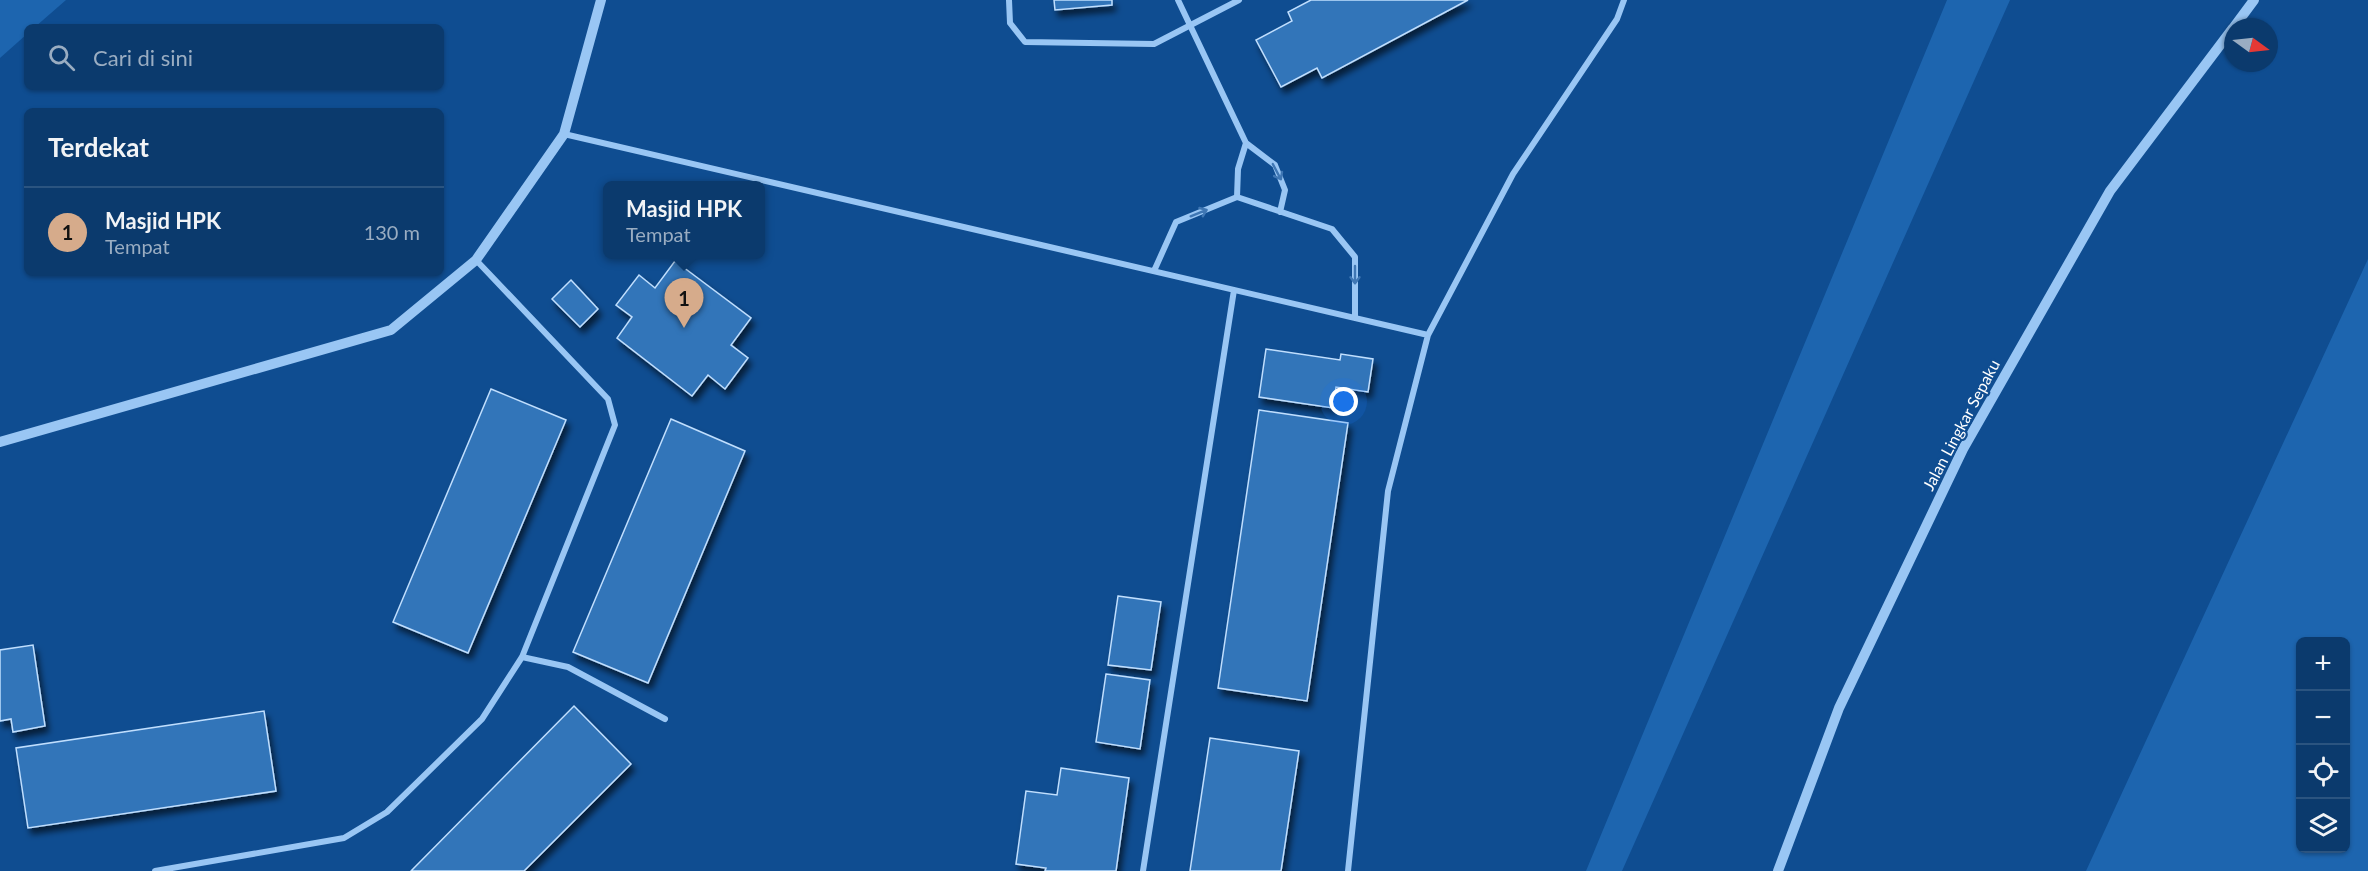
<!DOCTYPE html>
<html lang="id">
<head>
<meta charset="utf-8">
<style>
  body { margin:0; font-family:Lato,sans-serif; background:#194575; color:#f1f3f6 }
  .controls { position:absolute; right:18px; bottom:18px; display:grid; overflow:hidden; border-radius:9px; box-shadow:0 2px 4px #0004 }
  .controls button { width:54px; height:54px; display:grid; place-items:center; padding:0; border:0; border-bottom:2px solid #2b5480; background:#0b3a6d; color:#f1f3f6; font:30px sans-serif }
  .compass { position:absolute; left:2224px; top:18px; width:54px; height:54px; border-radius:50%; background:#0b3a6d; box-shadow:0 2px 4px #0004; rotate:105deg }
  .you { position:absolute; left:1344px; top:402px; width:21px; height:21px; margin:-15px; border:4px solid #fff; border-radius:50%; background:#1a73e8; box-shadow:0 0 0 9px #1a73e833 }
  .badge { display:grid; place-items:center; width:39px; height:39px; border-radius:50%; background:#d6ab8b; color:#111; font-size:20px; font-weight:700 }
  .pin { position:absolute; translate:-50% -50px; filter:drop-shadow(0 2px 3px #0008) }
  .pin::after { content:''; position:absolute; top:32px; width:21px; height:18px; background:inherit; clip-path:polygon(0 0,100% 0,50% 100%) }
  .popup { position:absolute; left:603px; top:181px; width:162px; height:78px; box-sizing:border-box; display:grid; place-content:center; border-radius:9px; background:#0b3a6d; filter:drop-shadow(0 2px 4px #0005); font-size:20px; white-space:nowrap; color:#9aadc2 }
  .popup b { font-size:22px; color:#f1f3f6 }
  .popup::after { content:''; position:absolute; left:50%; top:100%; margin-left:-12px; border:12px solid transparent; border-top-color:#0b3a6d }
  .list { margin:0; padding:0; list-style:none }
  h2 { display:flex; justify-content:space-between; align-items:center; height:78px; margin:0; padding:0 24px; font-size:26px }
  h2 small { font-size:20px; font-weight:400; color:#9aadc2 }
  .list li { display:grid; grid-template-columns:39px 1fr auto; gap:18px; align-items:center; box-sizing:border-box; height:90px; padding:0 24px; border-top:2px solid #2b5480 }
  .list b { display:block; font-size:22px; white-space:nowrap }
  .list p { margin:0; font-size:20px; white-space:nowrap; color:#9aadc2 }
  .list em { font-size:20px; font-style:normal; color:#9aadc2 }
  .icon { flex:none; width:33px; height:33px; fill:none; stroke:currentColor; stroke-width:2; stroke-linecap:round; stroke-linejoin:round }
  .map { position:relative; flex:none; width:2368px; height:871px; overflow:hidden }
  .search { position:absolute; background:#0b3a6d; box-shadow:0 2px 4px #0004; left:24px; top:24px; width:420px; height:66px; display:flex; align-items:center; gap:15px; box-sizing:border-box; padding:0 21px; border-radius:9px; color:#9aadc2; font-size:22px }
  .panel { position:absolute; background:#0b3a6d; box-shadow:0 2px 4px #0004; left:24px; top:108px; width:420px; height:168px; border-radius:9px }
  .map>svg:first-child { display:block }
  .green { fill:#1d65af; fill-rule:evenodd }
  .building { fill:#3374b9; stroke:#c0dffe; stroke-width:1.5; filter:url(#shadow) }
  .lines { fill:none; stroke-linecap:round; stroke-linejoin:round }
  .minor { stroke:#99c6f4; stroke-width:6 }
  .tertiary { stroke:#99c6f4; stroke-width:10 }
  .oneway { stroke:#3f77b4 }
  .labels { text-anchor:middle; stroke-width:4.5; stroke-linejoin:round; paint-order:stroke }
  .street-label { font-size:16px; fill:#fff; stroke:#0f4d91 }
</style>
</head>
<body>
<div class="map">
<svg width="2368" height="871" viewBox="0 0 2368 871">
  <defs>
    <filter id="shadow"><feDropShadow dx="3.5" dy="6" stdDeviation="3" flood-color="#0009"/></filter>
  </defs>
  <rect width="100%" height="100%" fill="#0f4d91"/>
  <path class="green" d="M0,0H66L35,27H27V34L0,58Z
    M1947,0H2010L1622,871H1586Z
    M2368,259V871H2086ZM2300,642H2346V848H2300Z"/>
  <path class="building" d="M1054,0H1112V5L1055,10Z
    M1311,0H1468L1322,78L1317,68L1281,87L1256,40L1292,21L1288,12Z
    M675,261L751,318L731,345L748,358L725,389L708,375L692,396L617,338L632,317L616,305L639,275L655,288Z
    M571,280L598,309L580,327L552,299Z
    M1266,349L1340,360L1341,354L1373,359L1368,392L1336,387L1333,408L1259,397Z
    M491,389L566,420L468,653L393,622Z
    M1259,410L1348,423L1307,701L1218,688Z
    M671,419L745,451L648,683L573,652Z
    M1118,596L1161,602L1151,670L1108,665Z
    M33,645L45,726L13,732L11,719L0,721V650Z
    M1106,674L1150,680L1140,749L1096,742Z
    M574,706L631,764L524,871H411Z
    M264,711L276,791L28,828L16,748Z
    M1210,738L1299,751L1281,871H1190Z
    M1061,768L1129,778L1116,871H1045L1046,868L1016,864L1026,791L1057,795Z"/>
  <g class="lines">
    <path class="minor" d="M1009,0L1010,23L1025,42L1154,44L1239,0
      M1178,0L1246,143L1275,165L1285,190L1280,212
      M564,134L1428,335
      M1237,197L1238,169L1246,143
      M1154,271L1176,222L1237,197L1332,229L1355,257V318
      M522,657L568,667L665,719
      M155,871L344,838L387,812L482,719L522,657L615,425L608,399L476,260
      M1143,871L1234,290
      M1348,871L1388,491L1428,335L1513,174L1617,19L1624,0"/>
    <path class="tertiary" d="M2234,27L2254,0
      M0,442L391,330L476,260L564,134L601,0
      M1778,871L1839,708L1963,449L2110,191L2233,28"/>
  </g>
  <defs><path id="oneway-shaft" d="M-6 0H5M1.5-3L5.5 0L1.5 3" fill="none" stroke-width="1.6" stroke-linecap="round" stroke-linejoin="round" transform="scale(1.5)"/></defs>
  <g class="oneway">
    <use href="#oneway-shaft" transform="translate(1277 172) rotate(62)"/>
    <use href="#oneway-shaft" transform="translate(1199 213) rotate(-22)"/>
    <use href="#oneway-shaft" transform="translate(1355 275) rotate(90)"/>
  </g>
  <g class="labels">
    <g class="street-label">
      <text transform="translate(1961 425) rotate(-62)" y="6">Jalan Lingkar Sepaku</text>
    </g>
  </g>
</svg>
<div class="controls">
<button>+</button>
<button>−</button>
<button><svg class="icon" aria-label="locate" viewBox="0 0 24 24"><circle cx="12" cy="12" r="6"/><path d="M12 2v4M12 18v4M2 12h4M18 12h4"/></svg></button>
<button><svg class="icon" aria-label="layers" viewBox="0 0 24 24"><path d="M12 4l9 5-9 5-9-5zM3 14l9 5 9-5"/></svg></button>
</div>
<svg class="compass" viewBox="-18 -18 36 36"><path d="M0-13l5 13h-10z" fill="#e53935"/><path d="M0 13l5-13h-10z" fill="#9aadc2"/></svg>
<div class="you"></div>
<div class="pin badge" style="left:684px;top:328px">1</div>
<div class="popup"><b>Masjid HPK</b>Tempat</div>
<div class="search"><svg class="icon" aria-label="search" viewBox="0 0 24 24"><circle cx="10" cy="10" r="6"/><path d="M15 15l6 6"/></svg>Cari di sini</div>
<section class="panel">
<h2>Terdekat<small></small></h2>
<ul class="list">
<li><span class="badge">1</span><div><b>Masjid HPK</b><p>Tempat</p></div><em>130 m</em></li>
</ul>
</section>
</div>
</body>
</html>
